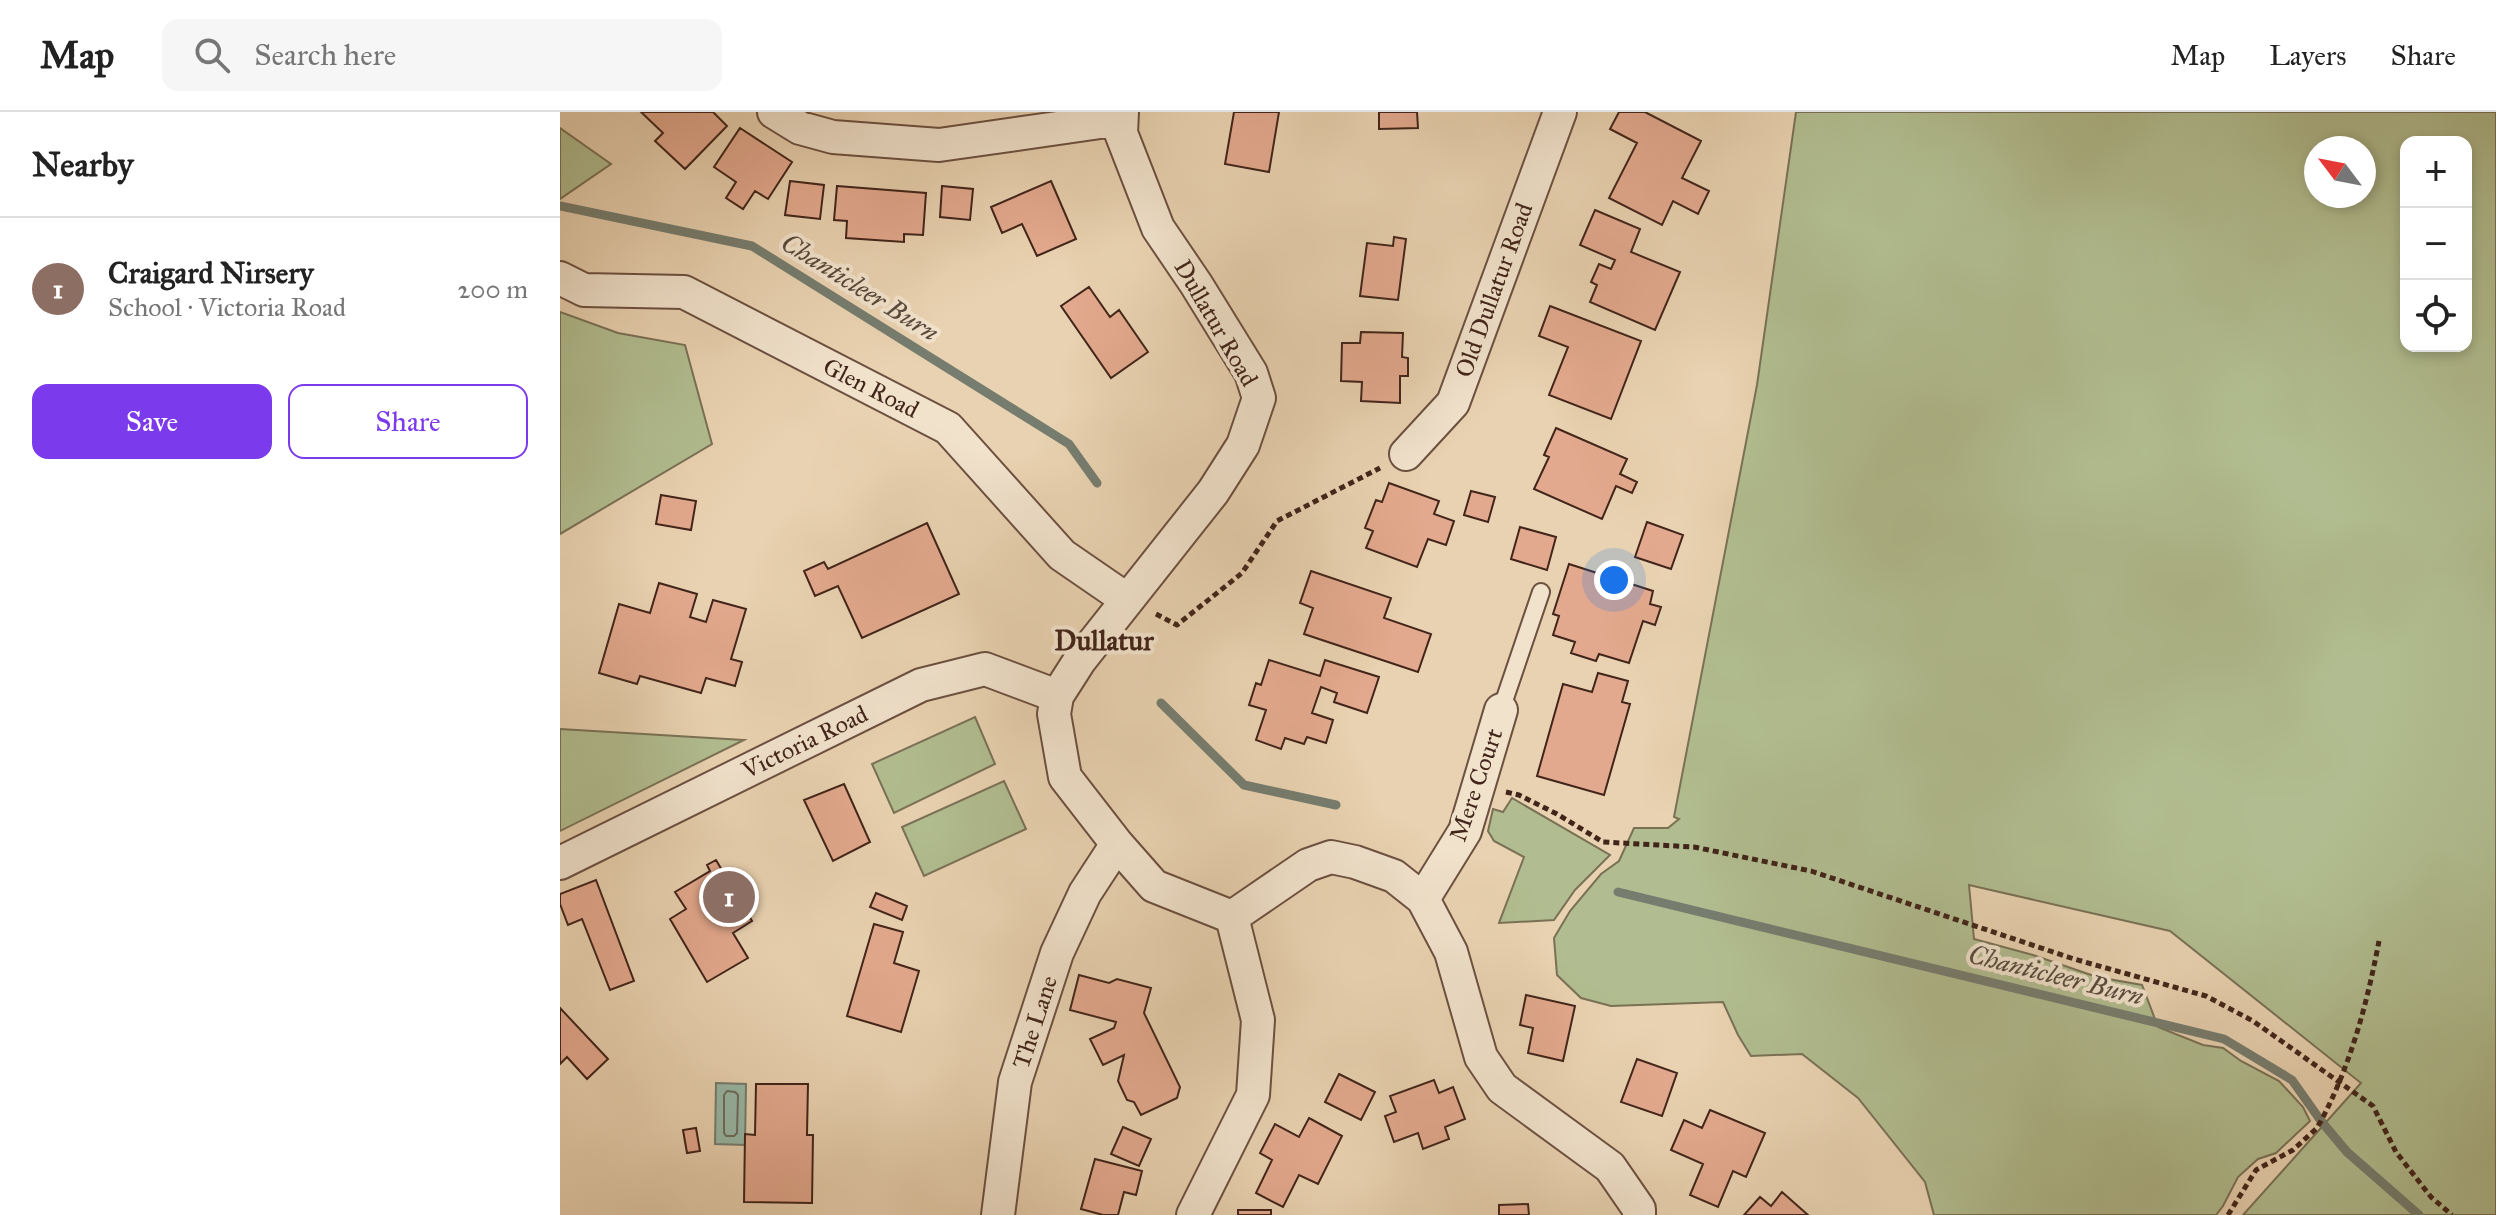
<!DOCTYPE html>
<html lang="en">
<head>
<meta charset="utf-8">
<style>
  body { margin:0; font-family:"IM FELL Great Primer",serif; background:#f6f6f6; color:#222 }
  .controls { position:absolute; right:24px; top:24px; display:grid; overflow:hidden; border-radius:16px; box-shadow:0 4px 12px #0003 }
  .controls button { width:72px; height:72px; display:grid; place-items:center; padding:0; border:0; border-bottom:2px solid #e0e0e0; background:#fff; color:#222; font:40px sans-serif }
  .compass { position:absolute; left:1744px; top:24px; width:72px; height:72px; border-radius:50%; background:#fff; box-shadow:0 4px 12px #0003; rotate:302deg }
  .you { position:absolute; left:1054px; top:468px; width:28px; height:28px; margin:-20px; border:6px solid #fff; border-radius:50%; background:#1a73e8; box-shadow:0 0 0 12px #1a73e833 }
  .badge { display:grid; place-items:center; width:52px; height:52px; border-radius:50%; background:#7c3aed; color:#fff; font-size:26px; font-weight:700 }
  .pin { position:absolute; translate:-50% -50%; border:4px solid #fff; box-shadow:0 2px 8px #0006 }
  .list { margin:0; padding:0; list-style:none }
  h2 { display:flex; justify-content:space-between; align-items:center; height:104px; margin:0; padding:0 32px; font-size:34px }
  h2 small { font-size:26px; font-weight:400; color:#767676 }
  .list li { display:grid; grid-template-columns:52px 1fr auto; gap:24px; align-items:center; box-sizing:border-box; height:144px; padding:0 32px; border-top:2px solid #e0e0e0 }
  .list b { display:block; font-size:30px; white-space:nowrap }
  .list p { margin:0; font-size:26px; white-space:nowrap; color:#767676 }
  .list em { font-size:26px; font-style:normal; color:#767676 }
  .actions { display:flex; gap:16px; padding:24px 32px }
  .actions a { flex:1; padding:18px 0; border:2px solid #7c3aed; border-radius:16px; text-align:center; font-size:28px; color:#7c3aed }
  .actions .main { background:#7c3aed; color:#fff }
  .icon { flex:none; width:44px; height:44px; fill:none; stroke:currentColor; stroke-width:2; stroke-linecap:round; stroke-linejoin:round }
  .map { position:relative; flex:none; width:1936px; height:1103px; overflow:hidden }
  header { display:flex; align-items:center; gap:48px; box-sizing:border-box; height:112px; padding:0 40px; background:#fff; border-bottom:2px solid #e0e0e0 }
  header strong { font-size:38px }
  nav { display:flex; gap:44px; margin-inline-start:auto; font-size:28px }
  .search { width:560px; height:72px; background:#f6f6f6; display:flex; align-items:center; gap:20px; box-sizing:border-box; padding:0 28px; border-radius:16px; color:#767676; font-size:30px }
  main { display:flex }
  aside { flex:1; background:#fff }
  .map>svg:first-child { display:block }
  .green { fill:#b1bd90; stroke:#7a7155; stroke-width:2; fill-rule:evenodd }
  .water { fill:#98b8a7; stroke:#767d6f; stroke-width:2 }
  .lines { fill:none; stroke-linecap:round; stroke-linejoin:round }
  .shore { stroke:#6d6e60; stroke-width:2 }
  .stream { stroke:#767d6f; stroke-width:9 }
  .building { fill:#e3a98e; stroke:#42251a; stroke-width:2 }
  .lane-casing { stroke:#6c5040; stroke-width:20 }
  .street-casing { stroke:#6c5040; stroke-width:36 }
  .path { stroke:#42251a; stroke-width:5; stroke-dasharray:6 4; stroke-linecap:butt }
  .lane { stroke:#f1e2cc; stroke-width:16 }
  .street { stroke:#f1e2cc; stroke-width:32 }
  .labels { text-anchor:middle; stroke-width:8; stroke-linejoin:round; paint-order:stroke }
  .street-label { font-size:24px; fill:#42251a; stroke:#f1e2cc }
  .water-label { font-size:26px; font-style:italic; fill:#584a3d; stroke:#f1e2cc }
  .quarter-label { font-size:28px; font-weight:bold; fill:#42251a; stroke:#f1e2cc }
</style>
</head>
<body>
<header>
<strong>Map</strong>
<div class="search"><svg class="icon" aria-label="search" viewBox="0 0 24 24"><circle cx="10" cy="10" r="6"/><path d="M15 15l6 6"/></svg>Search here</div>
<nav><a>Map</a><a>Layers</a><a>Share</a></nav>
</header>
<main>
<aside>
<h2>Nearby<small></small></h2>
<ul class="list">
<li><span class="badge" style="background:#8d6e63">1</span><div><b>Craigard Nirsery</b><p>School · Victoria Road</p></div><em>200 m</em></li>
</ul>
<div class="actions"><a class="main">Save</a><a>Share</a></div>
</aside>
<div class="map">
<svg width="1936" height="1103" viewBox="0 0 1936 1103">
  <rect width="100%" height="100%" fill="#e9d2b1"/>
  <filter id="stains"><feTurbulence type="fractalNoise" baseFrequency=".0025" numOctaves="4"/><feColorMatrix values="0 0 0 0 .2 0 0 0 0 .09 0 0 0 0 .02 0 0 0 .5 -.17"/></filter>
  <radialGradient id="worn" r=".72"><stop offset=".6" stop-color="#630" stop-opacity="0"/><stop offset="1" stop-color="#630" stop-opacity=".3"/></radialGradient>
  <path class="green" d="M1236,0H1936V1103H1683L1801,971L1610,819L1409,773L1414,827L1473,843L1537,865L1582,873L1598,915L1643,933L1663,936L1681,949L1719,969L1743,995L1750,1009L1716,1041L1698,1047L1678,1065L1663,1094L1656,1103H1374L1365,1070L1298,986L1242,942L1191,944L1178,923L1163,890L1051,894L1021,886L997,863L994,826L1010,799L1041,762L1059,749L1074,716H1108L1119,707L1114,705L1197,273ZM1846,30H1906V234H1846ZM1756,36H1804V84H1756Z
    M0,16L51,52L0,87Z
    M0,200L58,221L125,233L152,332L0,422Z
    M415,605L435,652L334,701L312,652Z
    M0,617L184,628L0,719Z
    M444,669L466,717L364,764L342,715Z
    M952,686L1050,743L1015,778L994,808L939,811L964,745L934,729L928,719L933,697L943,700Z"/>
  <path class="water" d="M156,971L186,972L185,1033L155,1032Z"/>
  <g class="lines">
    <path class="shore" d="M167,979L175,980L178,983L177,1021L174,1024H166L164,1021V983Z"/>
    <path class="stream" d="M0,94L192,134L509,332L537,371
      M601,591L684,673L776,693
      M1058,780L1664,927L1732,968L1761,1009L1787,1040L1859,1103"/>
  </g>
  <path class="building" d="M81,0H153L167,14L125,57L95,29L103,21Z
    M674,0H719L709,60L665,52Z
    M819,0H857L858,16L819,17Z
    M1059,0H1085L1141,29L1122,66L1149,79L1138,102L1113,89L1102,113L1049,86L1077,31L1050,17Z
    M180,16L232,50L208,87L195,79L183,97L166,86L176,70L154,55Z
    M230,69L264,73L260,107L225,103Z
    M491,69L516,127L477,144L462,112L442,121L431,95Z
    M277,74L366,81L363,123L344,122V130L286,126L287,109L274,108Z
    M382,74L413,77L410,108L380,105Z
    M1035,98L1080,117L1071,140L1120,160L1095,218L1030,190L1037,173L1031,170L1039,152L1051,157L1055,148L1020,133Z
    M834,125L846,127L838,188L800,184L807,131L833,134Z
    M529,175L550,205L559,198L588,240L551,266L501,194Z
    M990,194L1081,229L1051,307L989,283L1008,235L979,224Z
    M801,220L843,221L842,245L848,246V264H840V291L801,289L802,270L781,269L782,231H800Z
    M996,316L1067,347L1060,362L1077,370L1072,381L1056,374L1042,407L974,377L989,345L984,343Z
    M829,371L879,389L874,402L894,409L886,433L868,427L857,455L806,436L813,419L805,416L816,388L822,390Z
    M911,379L935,385L928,410L904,403Z
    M101,383L136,389L131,418L96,412Z
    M1087,410L1123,423L1111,457L1075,445Z
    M367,411L399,482L302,526L278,474L255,484L244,459L264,450L268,457Z
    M960,415L996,425L987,458L951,447Z
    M1009,452L1093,479L1090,492L1101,495L1095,513L1083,509L1069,551L1039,542L1036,549L1011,541L1015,530L993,523L999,504L993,502Z
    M751,459L831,486L824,506L871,522L858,560L744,522L753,496L740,491Z
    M99,471L137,482L130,505L146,510L153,488L186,497L171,547L182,550L175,574L146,566L141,581L80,564L77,572L39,561L59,492L90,501Z
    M709,548L760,564L765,548L819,565L807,601L774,590L777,581L761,575L752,601L773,608L766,631L747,625L744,632L725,626L721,637L696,628L706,598L689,593L696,571L701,573Z
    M1038,561L1068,569L1062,590L1070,592L1044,683L977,664L1003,572L1032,580Z
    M284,672L310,730L273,749L244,688Z
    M156,748L192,809L173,821L188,846L147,870L110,807L126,797L115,780L150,759L147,753Z
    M36,768L74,869L50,878L22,807L8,813L0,792V782Z
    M316,781L347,794L342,808L310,795Z
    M314,812L343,820L334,851L359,859L341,920L287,904Z
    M519,863L549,871L557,867L591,876L584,901L620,975L617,986L581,1003L574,990L567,988L558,969L564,943L543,953L530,927L554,916L556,910L510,898Z
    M966,883L1015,894L1003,949L968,941L973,916L960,913Z
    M0,896L48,947L27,967L7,945L0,952Z
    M1077,947L1117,961L1102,1004L1061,990Z
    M779,962L815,980L801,1008L765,990Z
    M874,968L879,981L893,975L905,1007L885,1015L889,1027L863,1037L858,1021L834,1030L825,1004L836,1000L830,984Z
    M196,972H248L247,1023H253L252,1091L184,1090L185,1022L195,1023Z
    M1150,998L1205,1021L1186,1065L1173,1059L1158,1095L1130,1083L1143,1052L1111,1038L1124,1008L1142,1016Z
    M749,1006L782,1024L758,1072L739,1063L723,1095L696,1081L712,1048L700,1041L715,1012L739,1025Z
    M563,1015L591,1027L579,1054L551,1042Z
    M136,1016L140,1039L127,1041L123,1018Z
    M535,1047L582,1059L576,1083L564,1080L558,1103H543L521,1097Z
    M1222,1080L1248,1103H1184L1200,1085L1211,1094Z
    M968,1092L969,1103H939V1093Z
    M678,1098H711V1103H678Z"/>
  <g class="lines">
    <defs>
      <path id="lane" d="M941,598L981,480"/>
      <path id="street" d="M214,0L240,16L273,25L379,33L561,7
        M562,0L561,21L598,116L636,172L691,261L699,286L683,333L653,380L520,548L497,584L494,602L505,665L557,732L594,774L672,805
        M0,166L24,178L124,180L388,316L502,443L566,487
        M846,342L893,291L1000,0
        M0,751L361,573L425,557L497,584
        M863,787L905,719L941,598
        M672,805L748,753L771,745L795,750L834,764L863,787L891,840L921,945L942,976L1050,1055L1079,1097V1103
        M438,1103L455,970L497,841L525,781L557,732
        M633,1103L693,983L698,908L672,805"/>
    </defs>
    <use href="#lane" class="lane-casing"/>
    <use href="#street" class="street-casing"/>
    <path class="path" d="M596,502L617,513L682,461L717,409L820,356
      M946,680L959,683L997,702L1043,730L1134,735L1251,759L1514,847L1646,884L1693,909L1813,994L1836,1040L1871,1085L1892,1103
      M1668,1103L1696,1058L1733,1038L1756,1017L1761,1009C1791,952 1807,892 1819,829"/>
    <use href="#lane" class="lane"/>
    <use href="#street" class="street"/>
  </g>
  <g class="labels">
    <g class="street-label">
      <text transform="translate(934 178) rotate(-70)" y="8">Old Dullatur Road</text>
      <text transform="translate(656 211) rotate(60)" y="8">Dullatur Road</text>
      <text transform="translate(311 276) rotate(27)" y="8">Glen Road</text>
      <text transform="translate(245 630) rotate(-26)" y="8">Victoria Road</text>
      <text transform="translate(916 673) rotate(-71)" y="8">Mere Court</text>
      <text transform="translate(475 910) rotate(-72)" y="8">The Lane</text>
    </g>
    <g class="water-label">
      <text transform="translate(300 175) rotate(32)" y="9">Chanticleer Burn</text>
      <text transform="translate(1496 863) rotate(14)" y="9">Chanticleer Burn</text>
    </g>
    <g class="quarter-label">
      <text x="544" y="538">Dullatur</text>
    </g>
  </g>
  <rect width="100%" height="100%" filter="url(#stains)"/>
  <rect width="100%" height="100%" fill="url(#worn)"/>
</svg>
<div class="controls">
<button>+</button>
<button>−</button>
<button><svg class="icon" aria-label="locate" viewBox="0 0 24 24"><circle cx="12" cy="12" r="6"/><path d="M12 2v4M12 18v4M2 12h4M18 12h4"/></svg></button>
</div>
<svg class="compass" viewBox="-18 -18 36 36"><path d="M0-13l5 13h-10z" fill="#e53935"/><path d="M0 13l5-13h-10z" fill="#767676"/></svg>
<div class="you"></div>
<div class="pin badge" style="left:169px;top:785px;background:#8d6e63">1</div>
</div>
</main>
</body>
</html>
